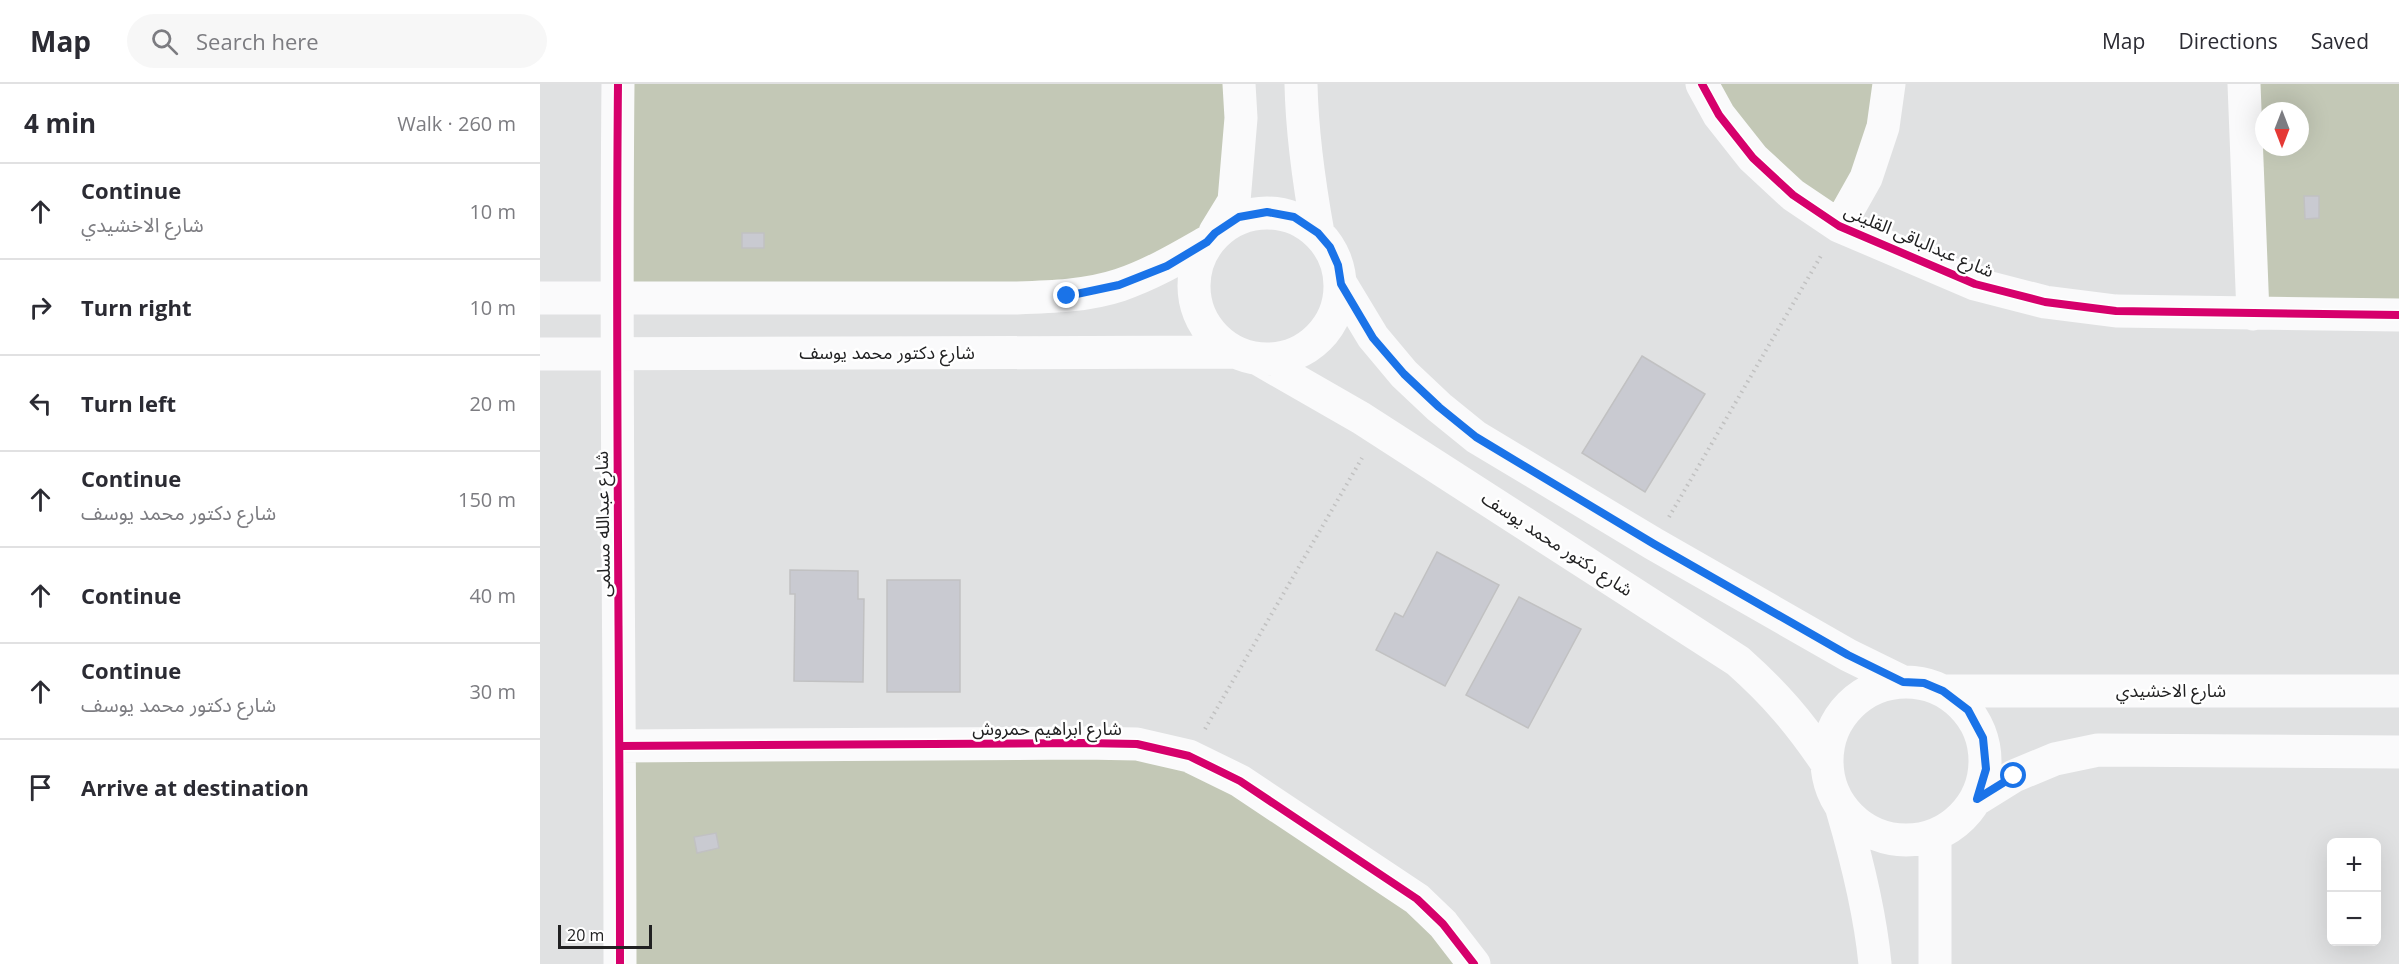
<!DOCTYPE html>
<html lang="en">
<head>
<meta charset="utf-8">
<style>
  body { margin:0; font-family:"Open Sans","Noto Sans Arabic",sans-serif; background:#f7f7f7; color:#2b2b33 }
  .controls { position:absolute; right:18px; bottom:18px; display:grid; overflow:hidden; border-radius:9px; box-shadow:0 6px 24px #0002 }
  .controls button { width:54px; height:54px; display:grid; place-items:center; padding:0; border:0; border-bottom:2px solid #e1e1e2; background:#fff; color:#2b2b33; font:30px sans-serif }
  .compass { position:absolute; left:1715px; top:18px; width:54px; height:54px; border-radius:50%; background:#fff; box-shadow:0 6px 24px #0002; rotate:180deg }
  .scale { position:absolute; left:18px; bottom:15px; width:94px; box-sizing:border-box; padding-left:6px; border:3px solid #212122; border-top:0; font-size:16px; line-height:21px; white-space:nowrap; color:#212122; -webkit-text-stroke:4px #fff; paint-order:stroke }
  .stop { position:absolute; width:18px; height:18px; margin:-14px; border:4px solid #1a73e8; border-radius:50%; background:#fff }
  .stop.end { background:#1a73e8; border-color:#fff; box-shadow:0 2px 6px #0008 }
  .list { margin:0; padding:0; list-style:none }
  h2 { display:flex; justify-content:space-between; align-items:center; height:78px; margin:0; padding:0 24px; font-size:26px }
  h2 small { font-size:20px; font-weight:400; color:#7c7c81 }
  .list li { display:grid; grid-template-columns:39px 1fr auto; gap:18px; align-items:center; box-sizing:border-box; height:96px; padding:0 24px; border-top:2px solid #e1e1e2 }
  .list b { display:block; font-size:22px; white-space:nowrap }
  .list p { margin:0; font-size:20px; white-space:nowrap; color:#7c7c81 }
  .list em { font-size:20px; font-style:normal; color:#7c7c81 }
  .icon { flex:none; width:33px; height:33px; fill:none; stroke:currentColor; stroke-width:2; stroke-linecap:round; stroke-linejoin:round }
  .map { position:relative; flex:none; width:1859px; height:880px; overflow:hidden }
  header { display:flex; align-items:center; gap:36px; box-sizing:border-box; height:84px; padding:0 30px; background:#fff; border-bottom:2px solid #e1e1e2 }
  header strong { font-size:28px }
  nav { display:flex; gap:33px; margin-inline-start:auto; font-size:21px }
  .search { width:420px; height:54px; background:#f7f7f7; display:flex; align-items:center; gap:15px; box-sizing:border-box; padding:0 21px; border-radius:33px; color:#7c7c81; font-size:22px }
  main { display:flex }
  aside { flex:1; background:#fff }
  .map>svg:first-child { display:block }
  .green { fill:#c3c8b6; fill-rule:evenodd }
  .building { fill:#c9cad1; stroke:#c1c1c2; stroke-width:1.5 }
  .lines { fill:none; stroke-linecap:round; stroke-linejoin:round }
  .path { stroke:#c1c1c1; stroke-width:4; stroke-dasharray:1.5 4.5; stroke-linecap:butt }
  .minor { stroke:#fafafb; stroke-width:33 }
  .cycleway-casing { stroke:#fff; stroke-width:11 }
  .cycleway { stroke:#d6006c; stroke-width:8 }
  .route { stroke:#1a73e8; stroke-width:8 }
  .labels { text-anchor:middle; stroke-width:5; stroke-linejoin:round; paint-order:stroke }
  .street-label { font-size:18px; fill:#212122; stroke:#fff }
</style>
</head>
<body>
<header>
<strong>Map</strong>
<div class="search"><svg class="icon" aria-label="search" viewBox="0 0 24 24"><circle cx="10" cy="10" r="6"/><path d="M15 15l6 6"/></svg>Search here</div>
<nav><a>Map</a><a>Directions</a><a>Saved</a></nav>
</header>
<main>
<aside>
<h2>4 min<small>Walk · 260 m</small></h2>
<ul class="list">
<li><svg class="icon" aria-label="ahead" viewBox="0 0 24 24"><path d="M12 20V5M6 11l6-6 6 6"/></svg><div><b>Continue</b><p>شارع الاخشيدي</p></div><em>10 m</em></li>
<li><svg class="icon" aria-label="right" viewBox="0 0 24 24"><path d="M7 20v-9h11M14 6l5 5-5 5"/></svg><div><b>Turn right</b></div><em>10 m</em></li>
<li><svg class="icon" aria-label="left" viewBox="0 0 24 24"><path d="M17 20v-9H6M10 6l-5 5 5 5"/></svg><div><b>Turn left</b></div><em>20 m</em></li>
<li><svg class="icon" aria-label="ahead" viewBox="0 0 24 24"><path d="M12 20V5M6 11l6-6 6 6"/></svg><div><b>Continue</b><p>شارع دكتور محمد يوسف</p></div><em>150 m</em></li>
<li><svg class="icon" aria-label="ahead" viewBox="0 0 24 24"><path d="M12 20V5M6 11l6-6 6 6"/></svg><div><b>Continue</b></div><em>40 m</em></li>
<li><svg class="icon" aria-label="ahead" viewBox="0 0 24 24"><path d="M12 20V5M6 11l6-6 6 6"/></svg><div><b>Continue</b><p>شارع دكتور محمد يوسف</p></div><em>30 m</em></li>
<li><svg class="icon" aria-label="arrive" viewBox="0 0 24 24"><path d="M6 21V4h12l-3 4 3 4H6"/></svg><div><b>Arrive at destination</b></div></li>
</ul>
</aside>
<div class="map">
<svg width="1859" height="880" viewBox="0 0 1859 880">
  <rect width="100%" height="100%" fill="#e0e1e2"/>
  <path class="green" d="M79,0H699L701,34L667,158L579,201L76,214Z
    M1162,0H1347L1299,142Z
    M1704,0H1859V231L1713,230ZM1724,27H1760V63H1724Z
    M597,660L734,720L934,880H80V662Z"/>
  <path class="building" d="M1764,112H1779V134L1765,135Z
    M202,149H224V164H202Z
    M1102,272L1165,310L1105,408L1042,369Z
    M897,468L959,501L905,602L836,566L855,529L863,533Z
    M250,486L318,487V515H324L323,598L254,597L255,510H250Z
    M347,496H420V608H347Z
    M979,513L1041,545L988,644L926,611Z
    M176,749L179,764L157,769L154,753Z"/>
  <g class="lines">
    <path class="path" d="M1129,433L1282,170
      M665,645L822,374"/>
    <path class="minor" d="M78,0C75,293 80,587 80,880
      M761,0C762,50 769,99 778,149
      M1162,0L1179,31L1213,74L1253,111L1299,142L1435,200L1505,218L1576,227L1859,231
      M1704,0L1713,230
      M654 202a73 73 0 1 1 146 0a73 73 0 1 1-146 0Z
      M1299,142L1326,94L1343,43L1349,0
      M675,148L694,117L701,34L699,0
      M801,200L833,253L864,290L899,323L936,353L1114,460L1308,571L1363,598
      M0,214H476C510,213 547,212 580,201C612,190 639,174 667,158
      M0,270L693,268
      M720,276L821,334L1198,577C1235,610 1259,638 1286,678
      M1287 677a79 79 0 1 1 158 0a79 79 0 1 1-158 0Z
      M1403,607H1859
      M80,662L544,659L597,660L649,672L700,697L877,815L903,840L934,880
      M1437,715L1474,692L1515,675L1558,666L1859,668
      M1302,725C1317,776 1330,827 1335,880
      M1395,752V880"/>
    <defs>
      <path id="cycleway" d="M78,0C75,293 80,587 80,880
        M1162,0L1179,31L1213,74L1253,111L1299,142L1435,200L1505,218L1576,227L1859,231
        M80,662L544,659L597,660L649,672L700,697L877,815L903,840L934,880"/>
    </defs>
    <use href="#cycleway" class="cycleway-casing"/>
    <use href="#cycleway" class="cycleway"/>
  </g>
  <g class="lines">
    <path class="route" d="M527,212L579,201L627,182L667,158L675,149L699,133L727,128L754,133L778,149L790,163L798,181L801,200L833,254L864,290L899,323L936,353L1114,460L1308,571L1363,598L1384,599L1403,607L1428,626L1443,654L1446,685L1437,715L1474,692"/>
  </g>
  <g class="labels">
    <g class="street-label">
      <text transform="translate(1379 157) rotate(23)" y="6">شارع عبدالباقى القلينى</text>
      <text x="347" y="275">شارع دكتور محمد يوسف</text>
      <text transform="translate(63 440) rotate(-91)" y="6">شارع عبدالله مسلمى</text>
      <text transform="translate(1017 460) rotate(33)" y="6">شارع دكتور محمد يوسف</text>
      <text x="1631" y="613">شارع الاخشيدي</text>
      <text x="507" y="651">شارع ابراهيم حمروش</text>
    </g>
  </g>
</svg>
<div class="controls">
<button>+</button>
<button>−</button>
</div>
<svg class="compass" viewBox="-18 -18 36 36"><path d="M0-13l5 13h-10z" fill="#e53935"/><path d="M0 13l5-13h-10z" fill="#7c7c81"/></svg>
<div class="scale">20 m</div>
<div class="stop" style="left:1474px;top:692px"></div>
<div class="stop end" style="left:527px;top:212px"></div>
</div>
</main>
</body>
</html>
